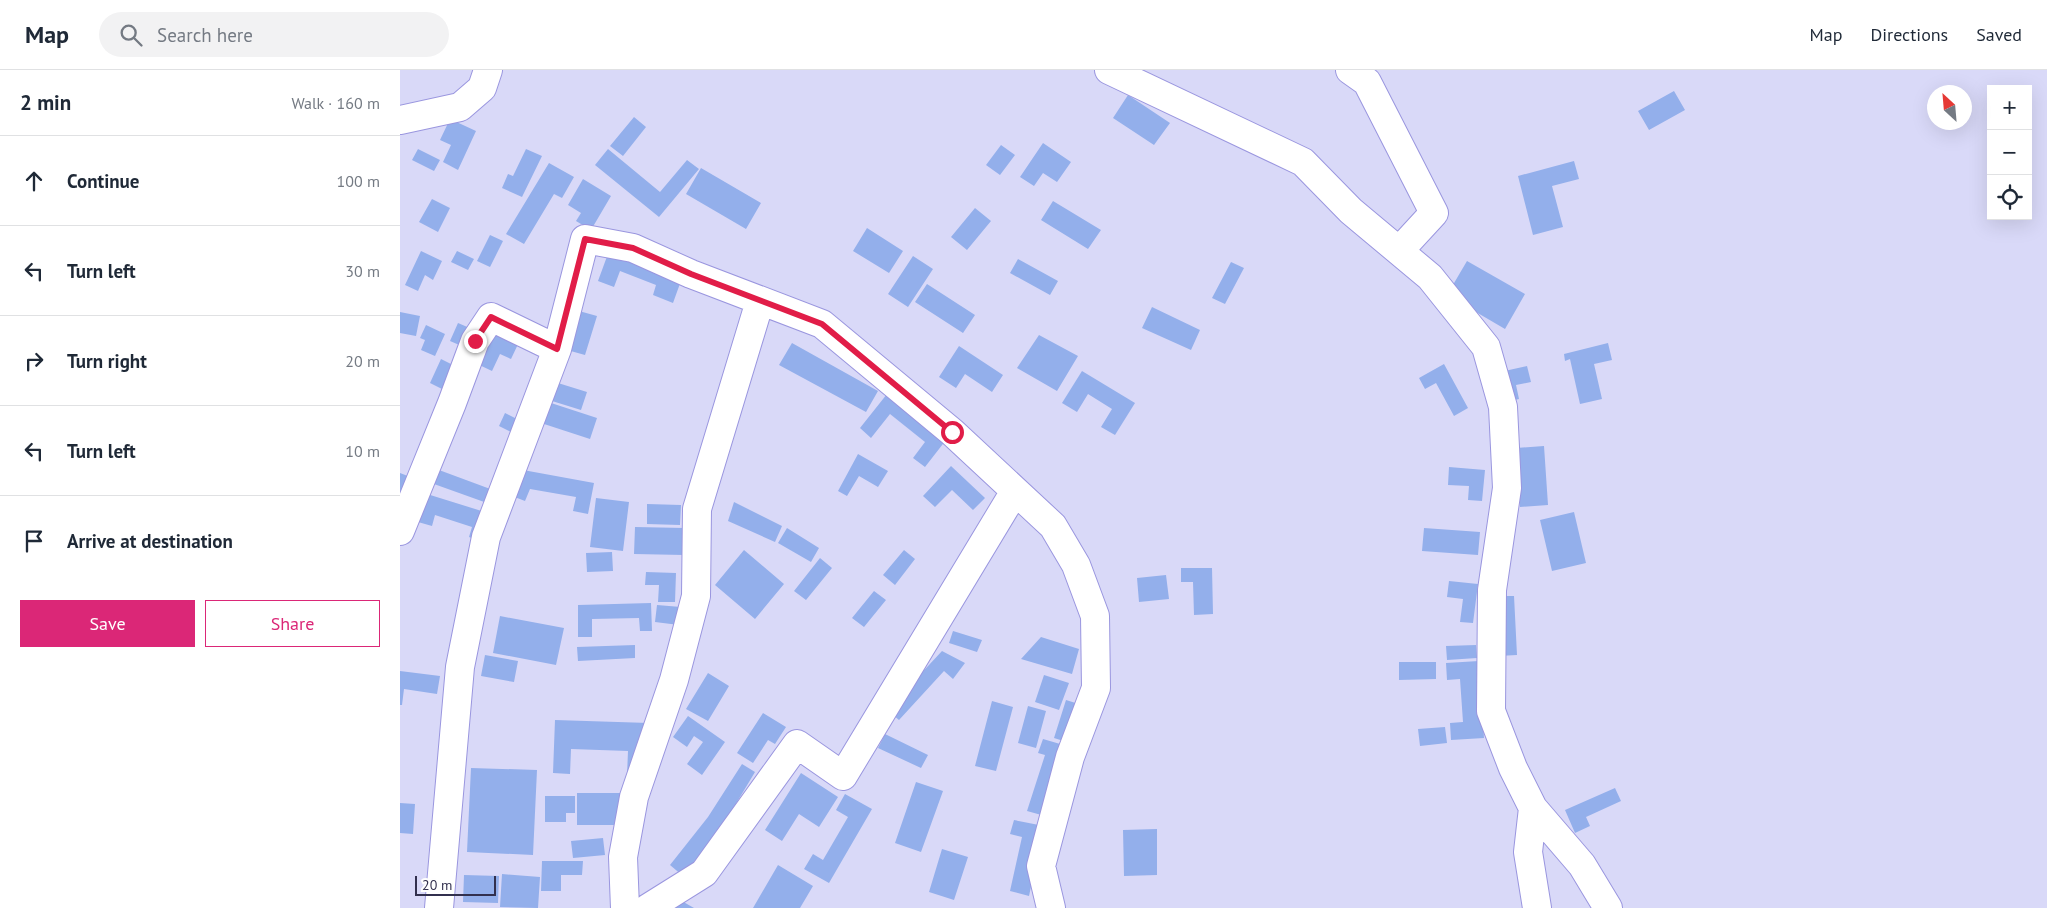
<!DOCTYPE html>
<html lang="en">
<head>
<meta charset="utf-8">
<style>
  body { margin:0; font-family:"PT Sans",sans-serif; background:#f2f2f3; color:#1f2937 }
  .controls { position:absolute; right:15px; top:15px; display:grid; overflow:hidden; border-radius:0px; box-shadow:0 5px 20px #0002 }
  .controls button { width:45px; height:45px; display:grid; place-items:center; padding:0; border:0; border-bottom:1px solid #e0e1e3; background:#fff; color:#1f2937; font:25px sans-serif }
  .compass { position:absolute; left:1527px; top:15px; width:45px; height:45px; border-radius:50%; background:#fff; box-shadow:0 5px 20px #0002; rotate:334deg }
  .scale { position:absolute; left:15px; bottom:12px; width:81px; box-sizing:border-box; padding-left:5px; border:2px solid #32304e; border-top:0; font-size:14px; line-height:18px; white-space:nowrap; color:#32304e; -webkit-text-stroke:4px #fefefe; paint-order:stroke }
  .stop { position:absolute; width:15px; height:15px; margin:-11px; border:4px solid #e11d48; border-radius:50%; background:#fff }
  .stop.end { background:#e11d48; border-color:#fff; box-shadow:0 1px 5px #0008 }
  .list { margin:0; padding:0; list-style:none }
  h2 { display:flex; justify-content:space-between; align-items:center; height:65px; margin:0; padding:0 20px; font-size:21px }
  h2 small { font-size:16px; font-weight:400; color:#747a83 }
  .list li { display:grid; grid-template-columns:32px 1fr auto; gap:15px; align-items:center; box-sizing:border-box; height:90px; padding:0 20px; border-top:1px solid #e0e1e3 }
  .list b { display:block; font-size:19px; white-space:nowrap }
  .list em { font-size:16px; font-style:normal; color:#747a83 }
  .actions { display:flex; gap:10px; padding:15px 20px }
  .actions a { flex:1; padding:11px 0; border:1px solid #db2777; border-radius:0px; text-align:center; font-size:18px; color:#db2777 }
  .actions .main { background:#db2777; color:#fff }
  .icon { flex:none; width:28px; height:28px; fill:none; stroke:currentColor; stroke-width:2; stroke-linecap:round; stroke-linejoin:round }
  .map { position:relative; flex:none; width:1647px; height:838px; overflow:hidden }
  header { display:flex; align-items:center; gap:30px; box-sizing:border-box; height:70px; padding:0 25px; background:#fff; border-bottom:1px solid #e0e1e3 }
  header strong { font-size:24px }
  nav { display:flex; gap:28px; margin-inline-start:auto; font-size:18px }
  .search { width:350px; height:45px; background:#f2f2f3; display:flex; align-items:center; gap:12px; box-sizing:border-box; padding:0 18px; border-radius:28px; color:#747a83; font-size:19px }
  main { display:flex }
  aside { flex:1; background:#fff }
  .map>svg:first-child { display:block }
  .building { fill:#93afeb }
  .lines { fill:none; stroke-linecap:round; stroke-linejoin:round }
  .minor-casing { stroke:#9a96df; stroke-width:30 }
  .minor { stroke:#fff; stroke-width:28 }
  .route { stroke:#e11d48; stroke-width:6 }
</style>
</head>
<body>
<header>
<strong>Map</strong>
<div class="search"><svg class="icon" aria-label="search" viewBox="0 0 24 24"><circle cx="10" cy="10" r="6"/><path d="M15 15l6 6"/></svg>Search here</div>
<nav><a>Map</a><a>Directions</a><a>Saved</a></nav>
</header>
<main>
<aside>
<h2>2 min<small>Walk · 160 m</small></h2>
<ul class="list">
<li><svg class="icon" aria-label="ahead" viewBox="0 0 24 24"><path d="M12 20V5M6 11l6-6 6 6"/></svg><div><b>Continue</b></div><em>100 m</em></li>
<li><svg class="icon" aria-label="left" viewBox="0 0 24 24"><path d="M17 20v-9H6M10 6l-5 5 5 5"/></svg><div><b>Turn left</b></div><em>30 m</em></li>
<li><svg class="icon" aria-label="right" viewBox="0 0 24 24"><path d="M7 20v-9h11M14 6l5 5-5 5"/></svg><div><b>Turn right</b></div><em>20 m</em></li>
<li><svg class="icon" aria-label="left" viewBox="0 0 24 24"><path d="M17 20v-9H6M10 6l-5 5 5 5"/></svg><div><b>Turn left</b></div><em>10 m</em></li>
<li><svg class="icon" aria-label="arrive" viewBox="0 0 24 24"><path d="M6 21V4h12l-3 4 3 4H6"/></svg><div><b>Arrive at destination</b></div></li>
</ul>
<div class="actions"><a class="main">Save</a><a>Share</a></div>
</aside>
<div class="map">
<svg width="1647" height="838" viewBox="0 0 1647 838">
  <rect width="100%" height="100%" fill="#d9d9f8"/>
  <path class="building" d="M1274,21L1285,40L1249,60L1238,41Z
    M728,25L770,53L754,75L713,48Z
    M234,47L246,57L223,86L210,76Z
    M50,49L76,61L58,100L43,92L51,75L40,70Z
    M643,73L671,92L657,112L643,103L634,116L620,107Z
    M601,75L615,85L600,105L586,95Z
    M18,79L40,90L34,101L12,90Z
    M126,79L142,86L122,127L102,118L108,104L113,106Z
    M208,79L260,122L287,90L299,99L259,147L195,95Z
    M1174,91L1179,109L1152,116L1163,157L1133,165L1118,106Z
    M149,93L174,107L162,128L154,124L124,174L106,164Z
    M301,98L361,133L346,159L286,124Z
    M183,109L211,126L191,160L176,151L181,143L168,135Z
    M32,129L50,138L38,162L19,152Z
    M653,131L701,160L688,179L641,150Z
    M575,138L591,151L567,180L551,167Z
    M467,158L503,181L489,203L453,181Z
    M90,165L103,171L90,197L77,191Z
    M21,181L42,191L33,210L25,205L18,221L5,215Z
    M57,181L74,189L68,200L51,192Z
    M209,181L282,208L273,233L253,225L256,215L220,201L214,217L198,211Z
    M513,186L533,199L508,237L488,224Z
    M618,189L658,211L650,225L610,203Z
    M1067,191L1125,224L1105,259L1047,225Z
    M831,192L844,198L825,234L812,228Z
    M527,214L575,245L563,263L515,232Z
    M752,237L800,260L791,280L742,258Z
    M179,241L197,246L185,285L167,280Z
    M0,242L20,246L16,266L0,263Z
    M58,253L72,259L64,277L50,271Z
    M26,255L45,264L35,286L21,280L25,270L20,268Z
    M90,256L120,270L111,289L100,284L92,301L73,292Z
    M639,265L678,286L657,321L617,298Z
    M392,273L478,321L466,342L379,295Z
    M1208,273L1212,290L1194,294L1202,329L1180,334L1170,289L1165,291L1164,284Z
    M559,276L603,305L592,322L565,304L556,318L539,307Z
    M41,289L57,297L46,321L30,313Z
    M1044,294L1068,338L1054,346L1036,313L1025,319L1019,308Z
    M1127,296L1131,312L1116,315L1119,329L1106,332L1100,302Z
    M682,301L735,333L715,365L701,357L712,339L688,324L677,342L662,333Z
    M158,313L187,322L181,340L152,331Z
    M487,324L546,370L525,397L513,388L525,372L490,344L471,368L460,358Z
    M148,332L197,348L190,369L141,353Z
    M105,343L117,349L111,362L99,356Z
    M1144,376L1148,435L1120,437L1116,378Z
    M458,384L488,401L478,417L459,406L447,426L438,421Z
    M551,396L585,428L573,440L552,420L535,437L523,426Z
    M1049,397L1085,400L1082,431L1068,430L1069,416L1048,415Z
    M39,400L93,420L87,433L34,414Z
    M123,400L194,413L188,444L173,441L176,427L130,419L125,431L112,426Z
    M0,403L13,408L0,437Z
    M27,424L88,443L79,471L69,467L72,457L35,445L32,456L18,452Z
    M196,428L229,432L223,481L190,477Z
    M334,432L382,456L375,472L328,451Z
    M247,434L281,435L280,455L247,454Z
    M1174,442L1186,493L1152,501L1140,450Z
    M235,457L285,458L284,485L234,484Z
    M387,458L419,478L411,492L378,473Z
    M1024,458L1080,462L1078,485L1022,481Z
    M344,480L384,514L355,549L315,515Z
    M504,480L515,489L495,515L483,505Z
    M212,482L213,501L187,502L186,483Z
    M420,488L432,498L406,530L394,521Z
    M781,498H812L813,544L794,545L793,512H781Z
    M246,502L276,503L275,532H258L259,515H245Z
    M766,505L769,529L739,532L737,508Z
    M1049,511L1078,514L1073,553L1060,552L1063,529L1047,527Z
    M474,521L486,530L464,557L452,548Z
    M1096,526H1114L1117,585L1098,586Z
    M251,533L252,561H240L239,548L192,549V567H178V535Z
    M257,535L281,537L279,555L255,552Z
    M100,546L164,558L156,595L93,583Z
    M553,561L582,570L577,582L549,573Z
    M641,567L679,579L672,604L621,589Z
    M235,575V588L178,591L177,577Z
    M1076,575L1077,588L1047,590L1046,576Z
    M542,581L565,593L553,609L544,601L499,650L487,640Z
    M85,585L118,591L114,612L81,606Z
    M1079,591L1084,668L1051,670L1050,653L1063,652L1060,609L1047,610L1046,593Z
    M999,592H1036V609L999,610Z
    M0,601L40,606L37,624L4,619L2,635H0Z
    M308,603L329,616L308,651L286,639Z
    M644,605L669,613L659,640L635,632Z
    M666,630L682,635L670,673L654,668Z
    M592,631L613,637L596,701L575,696Z
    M628,636L646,641L636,678L618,673Z
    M363,643L386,657L375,674L368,670L353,693L337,683Z
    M288,646L325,672L302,705L287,694L303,672L294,666L287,677L273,667Z
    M155,650L249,653L227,706L228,681L171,679L170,704L153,703Z
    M1045,657L1047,673L1020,676L1018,659Z
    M485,664L528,685L521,698L478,678Z
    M643,669L667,676L645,746L627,741L645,685L638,683Z
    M342,694L355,702L325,752L283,806L270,795L308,747Z
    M71,698L137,700L133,785L67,782Z
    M401,703L438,727L419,757L399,744L382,771L365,760Z
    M516,712L543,721L521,782L495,773Z
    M1215,718L1221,731L1186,747L1190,756L1175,763L1165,740Z
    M177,723H227L226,755H177Z
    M445,724L472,739L429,813L404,799L413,784L423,790L448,747L436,740Z
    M145,726H175V743H166V752H145Z
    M0,733L15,734L13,764L0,763Z
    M614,750L644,756L629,826L610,821L622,767L610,764Z
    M757,759V805L724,806L723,760Z
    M203,768L205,785L173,788L171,771Z
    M542,779L568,787L554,830L529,822Z
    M142,791H183L182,805H161V821H141Z
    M378,795L413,816L400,838H353Z
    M102,804L140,807L138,838L100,837Z
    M64,805L99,806L98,833L63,832Z
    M280,830L294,838H270Z"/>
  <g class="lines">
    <defs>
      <path id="minor" d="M709,0L903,92L951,141L1030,207L1086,277L1103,337L1107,418L1092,520L1091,641L1113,698L1133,738L1182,795L1208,838
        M950,0L967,12L1034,143L999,181
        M0,50L60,37L82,18L88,0
        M0,461L52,333L75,271L91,247L157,279
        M1133,738L1128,782L1137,838
        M39,838L60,597L86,467L157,279L185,169L233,178L291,204L422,254L552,362L653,456L676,495L695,546L696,618L670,687L641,796L651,838
        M225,838L223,787L234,727L274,610L296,526L297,439L360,231
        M248,838L304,803L397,674L443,706L615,421"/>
    </defs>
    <use href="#minor" class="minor-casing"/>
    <use href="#minor" class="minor"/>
  </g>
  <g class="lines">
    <path class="route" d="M75,271L91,247L157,279L185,169L233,178L291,204L422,254L552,362"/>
  </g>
</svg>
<div class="controls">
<button>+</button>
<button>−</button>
<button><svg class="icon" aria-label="locate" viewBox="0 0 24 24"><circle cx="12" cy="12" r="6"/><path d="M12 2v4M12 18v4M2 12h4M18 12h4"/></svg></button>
</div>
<svg class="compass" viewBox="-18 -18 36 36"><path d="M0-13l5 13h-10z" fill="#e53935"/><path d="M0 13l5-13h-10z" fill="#747a83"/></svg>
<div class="scale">20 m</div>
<div class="stop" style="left:552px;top:362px"></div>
<div class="stop end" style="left:75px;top:271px"></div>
</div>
</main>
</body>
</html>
